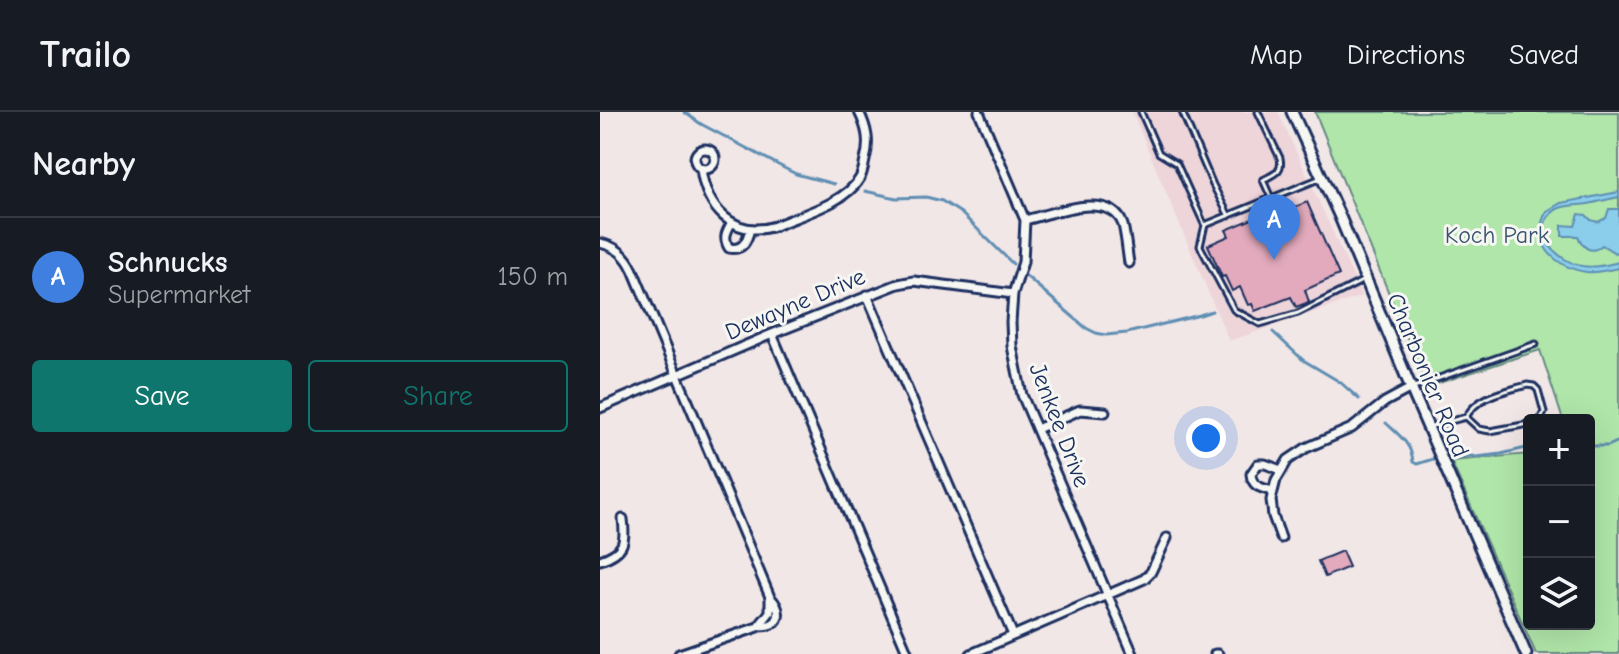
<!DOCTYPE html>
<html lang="en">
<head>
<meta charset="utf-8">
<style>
  body { margin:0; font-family:"Comic Neue",sans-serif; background:#242831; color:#f1f3f6 }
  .controls { position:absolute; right:24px; bottom:24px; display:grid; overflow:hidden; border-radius:8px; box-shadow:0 8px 32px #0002 }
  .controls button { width:72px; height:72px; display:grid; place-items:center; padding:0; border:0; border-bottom:2px solid #363941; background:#171b24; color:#f1f3f6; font:40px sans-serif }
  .you { position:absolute; left:606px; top:326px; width:28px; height:28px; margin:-20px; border:6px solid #fff; border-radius:50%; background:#1a73e8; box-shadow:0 0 0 12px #1a73e833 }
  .badge { display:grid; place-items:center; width:52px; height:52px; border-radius:50%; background:#0f766e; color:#fff; font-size:26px; font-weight:700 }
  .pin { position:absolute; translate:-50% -66px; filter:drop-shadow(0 2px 4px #0008) }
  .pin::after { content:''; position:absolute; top:42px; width:28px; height:24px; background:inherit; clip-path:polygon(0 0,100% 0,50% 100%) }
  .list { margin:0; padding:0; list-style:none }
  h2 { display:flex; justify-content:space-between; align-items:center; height:104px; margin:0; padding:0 32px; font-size:34px }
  h2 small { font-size:26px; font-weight:400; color:#9ea1a6 }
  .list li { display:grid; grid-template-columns:52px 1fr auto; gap:24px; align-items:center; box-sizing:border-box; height:120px; padding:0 32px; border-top:2px solid #363941 }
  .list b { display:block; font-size:30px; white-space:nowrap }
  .list p { margin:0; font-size:26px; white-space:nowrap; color:#9ea1a6 }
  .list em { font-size:26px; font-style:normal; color:#9ea1a6 }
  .actions { display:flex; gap:16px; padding:24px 32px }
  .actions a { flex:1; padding:18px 0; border:2px solid #0f766e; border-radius:8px; text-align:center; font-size:28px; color:#0f766e }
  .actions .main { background:#0f766e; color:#fff }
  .icon { flex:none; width:44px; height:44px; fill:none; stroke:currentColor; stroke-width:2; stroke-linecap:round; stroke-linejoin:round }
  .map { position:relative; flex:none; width:1019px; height:542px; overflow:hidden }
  header { display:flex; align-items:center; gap:48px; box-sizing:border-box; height:112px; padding:0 40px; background:#171b24; border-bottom:2px solid #363941 }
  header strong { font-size:38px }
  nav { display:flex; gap:44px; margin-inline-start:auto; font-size:28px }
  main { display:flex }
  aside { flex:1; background:#171b24 }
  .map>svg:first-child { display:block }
  .built { fill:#edd5da }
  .green { fill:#b0e6a9; stroke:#668a84; stroke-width:2 }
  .water { fill:#8aceeb; stroke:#5e8eb3; stroke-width:2 }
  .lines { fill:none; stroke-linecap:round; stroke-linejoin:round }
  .stream { stroke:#5e8eb3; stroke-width:3 }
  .building { fill:#e2aabc; stroke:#1b2f5e; stroke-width:2 }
  .lane-casing { stroke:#1b2f5e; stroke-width:9 }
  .street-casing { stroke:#1b2f5e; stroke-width:13 }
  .secondary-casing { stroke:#1b2f5e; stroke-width:15 }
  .lane { stroke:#f6f6f2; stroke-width:3 }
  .street { stroke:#f6f6f2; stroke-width:7 }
  .secondary { stroke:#f6f6f2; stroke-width:9 }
  .labels { text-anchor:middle; stroke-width:6; stroke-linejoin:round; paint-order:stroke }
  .park-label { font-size:24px; fill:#39546d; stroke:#f6f6f2 }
  .street-label { font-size:24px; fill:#1b2f5e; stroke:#f6f6f2 }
</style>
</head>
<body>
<header>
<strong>Trailo</strong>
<nav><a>Map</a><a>Directions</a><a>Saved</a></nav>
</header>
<main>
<aside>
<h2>Nearby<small></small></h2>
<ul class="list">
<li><span class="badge" style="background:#3f7fe0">A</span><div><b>Schnucks</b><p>Supermarket</p></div><em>150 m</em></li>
</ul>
<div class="actions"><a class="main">Save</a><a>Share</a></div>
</aside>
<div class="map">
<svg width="1019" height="542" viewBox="0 0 1019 542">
  <rect width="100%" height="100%" fill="#f2e7e7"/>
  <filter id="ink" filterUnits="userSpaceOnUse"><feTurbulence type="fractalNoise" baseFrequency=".0125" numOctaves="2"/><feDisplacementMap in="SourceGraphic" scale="16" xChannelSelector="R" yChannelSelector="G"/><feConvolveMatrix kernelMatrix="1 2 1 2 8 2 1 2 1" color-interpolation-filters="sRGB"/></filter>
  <g filter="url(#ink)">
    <path class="built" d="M532,0H678L762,184L629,229Z"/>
    <path class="green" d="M715,0H1019V542H936L851,349L929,342V512H989V308H963L940,238L827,275Z"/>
    <path class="water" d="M1019,80V85C1009,87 999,90 988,92C977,94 961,92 952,101C929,122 960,150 982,154C995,156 1006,153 1019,150V156C1009,158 998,161 987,160C956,156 928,131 947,99L961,91Z
      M1009,97H1019V139L1015,141L1002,133C991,143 983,136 978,124H962V113L975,114L979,102L986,103L991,108L998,110L1006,106Z"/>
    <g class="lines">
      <path class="stream" d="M84,0L101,12L186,57L196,62L234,72
        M265,79L296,86L326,85L342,89L361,101L413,152
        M426,164L486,216L496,221L506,223L527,221L600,203L612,199
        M673,220L703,248L740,270L759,287
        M786,311C798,322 812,332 813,350L817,352L833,347
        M989,336L993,334H1008L1019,329
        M851,348L872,344L876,345L901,342L926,336L929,337"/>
    </g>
    <path class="building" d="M707,90L739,163L705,178L709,190L696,195L691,185L655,199L652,192L648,193L640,175L632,179L625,164L622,165L608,133L629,124L626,118L671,99L673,104Z
      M742,439L749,455L725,465L718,449Z"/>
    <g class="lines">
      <defs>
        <path id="lane" d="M541,0L559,41L577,52L604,112
          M582,0L613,73L629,104
          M658,0L680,46C683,60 674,62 663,68L671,86
          M721,66L605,113L600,134L634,198L660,212L698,201L762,169
          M811,276L936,232
          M866,305L879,317L890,319L929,312
          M828,315L866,305C878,283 904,280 927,273L934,274L938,278L944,300L940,308"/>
        <path id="street" d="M379,0L425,108L423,150L413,182L411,210L412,234L422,283L533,542
          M95 47a10 10 0 1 1 20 0a10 10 0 1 1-20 0Z
          M101,57C106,95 133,127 175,114C200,103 246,91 260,66C263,60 264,53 265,48C270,30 267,16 259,0
          M425,108C451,102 511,77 523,113C526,125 527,139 529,151
          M132,110C126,120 123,126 129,136C143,139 147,129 150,117
          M0,131C17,135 26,143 33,158L170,485V500L158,515L79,542
          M267,183L413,523
          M172,222L308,542
          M0,296L172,222L298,172L314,169L413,182
          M437,317L480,298L505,300
          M672,379C662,376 652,375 651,362L658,352H665L681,358
          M681,426L673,404L671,388L676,368L688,348L706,336L752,316L785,290L811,276
          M0,448C24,440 26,431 23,407
          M160,514C182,514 183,499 170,485
          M371,542L544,467L551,460L567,426
          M615,542H618"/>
        <path id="secondary" d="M692,0L740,105L811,276L926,542"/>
      </defs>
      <use href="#lane" class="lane-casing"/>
      <use href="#street" class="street-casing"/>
      <use href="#secondary" class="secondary-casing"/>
      <use href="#lane" class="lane"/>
      <use href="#street" class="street"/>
      <use href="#secondary" class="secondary"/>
    </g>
  </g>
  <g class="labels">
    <g class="park-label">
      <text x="897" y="131">Koch Park</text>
    </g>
    <g class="street-label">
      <text transform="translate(195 192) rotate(-23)" y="8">Dewayne Drive</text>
      <text transform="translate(828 263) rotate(67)" y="8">Charbonier Road</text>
      <text transform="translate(460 313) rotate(69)" y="8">Jenkee Drive</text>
    </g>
  </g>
</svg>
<div class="controls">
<button>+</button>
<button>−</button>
<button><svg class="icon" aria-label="layers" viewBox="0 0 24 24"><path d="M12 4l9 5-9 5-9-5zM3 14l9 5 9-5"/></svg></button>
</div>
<div class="you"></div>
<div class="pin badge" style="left:674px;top:148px;background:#3f7fe0">A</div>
</div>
</main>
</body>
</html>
